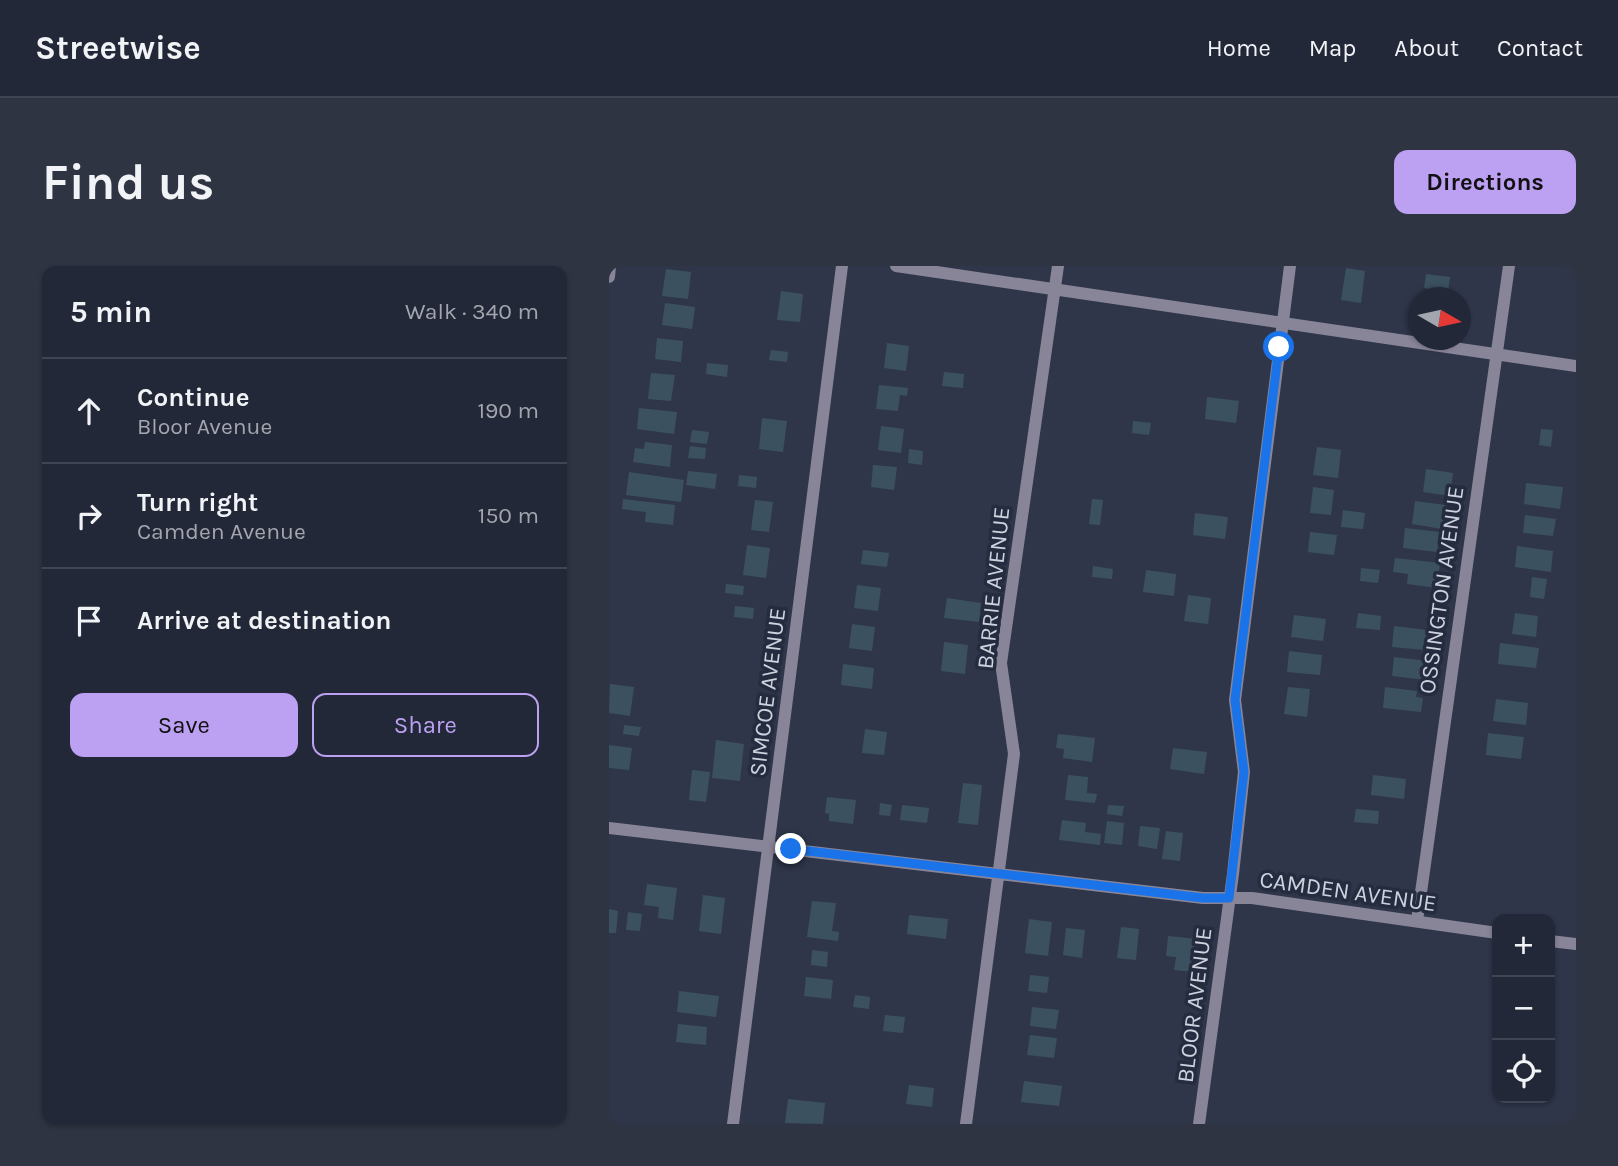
<!DOCTYPE html>
<html lang="en">
<head>
<meta charset="utf-8">
<style>
  body { margin:0; font-family:Karla,sans-serif; background:#2f3443; color:#f1f3f6 }
  .controls { position:absolute; right:21px; bottom:21px; display:grid; overflow:hidden; border-radius:14px; box-shadow:0 2px 5px #0004 }
  .controls button { width:63px; height:63px; display:grid; place-items:center; padding:0; border:0; border-bottom:2px solid #404453; background:#232838; color:#f1f3f6; font:35px sans-serif }
  .compass { position:absolute; left:799px; top:21px; width:63px; height:63px; border-radius:50%; background:#232838; box-shadow:0 2px 5px #0004; rotate:99deg }
  .stop { position:absolute; width:21px; height:21px; margin:-16px; border:5px solid #1a73e8; border-radius:50%; background:#fff }
  .stop.end { background:#1a73e8; border-color:#fff; box-shadow:0 2px 7px #0008 }
  .list { margin:0; padding:0; list-style:none }
  h2 { display:flex; justify-content:space-between; align-items:center; height:91px; margin:0; padding:0 28px; font-size:30px }
  h2 small { font-size:23px; font-weight:400; color:#a3a6ae }
  .list li { display:grid; grid-template-columns:46px 1fr auto; gap:21px; align-items:center; box-sizing:border-box; height:105px; padding:0 28px; border-top:2px solid #404453 }
  .list b { display:block; font-size:26px; white-space:nowrap }
  .list p { margin:0; font-size:23px; white-space:nowrap; color:#a3a6ae }
  .list em { font-size:23px; font-style:normal; color:#a3a6ae }
  .actions { display:flex; gap:14px; padding:21px 28px }
  .actions a { flex:1; padding:16px 0; border:2px solid #bca0f2; border-radius:14px; text-align:center; font-size:24px; color:#bca0f2 }
  .actions .main { background:#bca0f2; color:#111 }
  .icon { flex:none; width:38px; height:38px; fill:none; stroke:currentColor; stroke-width:2; stroke-linecap:round; stroke-linejoin:round }
  .map { position:relative; flex:none; width:967px; height:858px; overflow:hidden; border-radius:14px }
  header { display:flex; align-items:center; gap:42px; box-sizing:border-box; height:98px; padding:0 35px; background:#232838; border-bottom:2px solid #404453 }
  header strong { font-size:33px }
  nav { display:flex; gap:38px; margin-inline-start:auto; font-size:24px }
  .intro { display:flex; align-items:center; justify-content:space-between; box-sizing:border-box; height:168px; padding:0 42px }
  h1 { margin:0; font-size:49px }
  .button { padding:18px 32px; border-radius:14px; background:#bca0f2; color:#111; font-size:24px; font-weight:700 }
  main { display:flex; gap:42px; padding:0 42px }
  aside { flex:1; background:#232838; border-radius:14px; box-shadow:0 2px 5px #0004 }
  .map>svg:first-child { display:block }
  .building { fill:#3c5160 }
  .lines { fill:none; stroke-linecap:round; stroke-linejoin:round }
  .minor { stroke:#898598; stroke-width:12 }
  .route { stroke:#1a73e8; stroke-width:9 }
  .labels { text-anchor:middle; stroke-width:7; stroke-linejoin:round; paint-order:stroke }
  .street-label { font-size:23px; fill:#ccd2de; stroke:#252c3f }
</style>
</head>
<body>
<header>
<strong>Streetwise</strong>
<nav><a>Home</a><a>Map</a><a>About</a><a>Contact</a></nav>
</header>
<div class="intro"><h1>Find us</h1><a class="button">Directions</a></div>
<main>
<aside>
<h2>5 min<small>Walk · 340 m</small></h2>
<ul class="list">
<li><svg class="icon" aria-label="ahead" viewBox="0 0 24 24"><path d="M12 20V5M6 11l6-6 6 6"/></svg><div><b>Continue</b><p>Bloor Avenue</p></div><em>190 m</em></li>
<li><svg class="icon" aria-label="right" viewBox="0 0 24 24"><path d="M7 20v-9h11M14 6l5 5-5 5"/></svg><div><b>Turn right</b><p>Camden Avenue</p></div><em>150 m</em></li>
<li><svg class="icon" aria-label="arrive" viewBox="0 0 24 24"><path d="M6 21V4h12l-3 4 3 4H6"/></svg><div><b>Arrive at destination</b></div></li>
</ul>
<div class="actions"><a class="main">Save</a><a>Share</a></div>
</aside>
<div class="map">
<svg width="967" height="858" viewBox="0 0 967 858">
  <rect width="100%" height="100%" fill="#2f364a"/>
  <path class="building" d="M737,2L756,5L752,37L732,34Z
    M57,3L82,6L79,33L53,30Z
    M817,8L841,11L839,26L815,22Z
    M172,25L194,28L191,56L168,54Z
    M56,37L86,41L83,63L53,59Z
    M48,72L74,75L72,96L46,93Z
    M278,77L300,80L297,105L275,102Z
    M162,84L179,86L178,96L160,94Z
    M98,97L119,99L118,111L97,108Z
    M335,106L355,108L354,122L333,120Z
    M42,107L66,109L62,135L39,133Z
    M270,119L299,122L298,130L291,129L289,145L267,143Z
    M598,131L630,135L627,157L596,153Z
    M30,142L68,146L65,168L28,163Z
    M153,152L178,155L174,186L150,183Z
    M524,155L542,157L540,169L523,167Z
    M272,160L295,163L292,187L269,184Z
    M932,163L944,164L942,181L930,179Z
    M83,164L100,166L98,178L81,176Z
    M36,176L63,179L61,201L24,196L26,182L35,183Z
    M81,180L97,182L96,193L79,192Z
    M708,181L732,184L729,212L704,209Z
    M300,183L314,185L313,199L299,197Z
    M264,199L288,201L285,224L262,221Z
    M817,203L844,207L841,230L814,226Z
    M79,205L108,208L106,223L77,219Z
    M20,206L75,214L72,236L17,229Z
    M130,209L148,211L147,222L129,220Z
    M917,217L954,221L951,243L915,238Z
    M704,221L725,224L722,249L701,247Z
    M14,233L66,239L64,259L36,256L37,246L13,243Z
    M483,233L494,234L491,259L480,258Z
    M146,234L164,236L160,266L142,264Z
    M806,235L837,239L836,243H839L837,259L834,258L833,263L803,258Z
    M734,244L756,247L754,263L732,261Z
    M586,247L619,251L616,273L584,269Z
    M916,249L947,253L944,270L914,267Z
    M796,262L831,266L828,286L794,282Z
    M701,266L728,269L725,289L699,286Z
    M138,279L161,282L157,312L134,309Z
    M908,280L944,285L942,306L906,301Z
    M254,284L280,287L278,301L252,298Z
    M786,292L831,297L828,322L798,318L799,308L784,306Z
    M484,300L504,303L503,313L483,311Z
    M752,302L771,304L769,317L751,315Z
    M537,304L567,308L565,330L534,326Z
    M923,311L938,313L935,333L921,331Z
    M117,318L135,320L134,329L116,327Z
    M248,319L272,322L269,345L245,342Z
    M579,329L602,332L599,358L575,355Z
    M338,332L372,337L370,356L335,352Z
    M126,340L145,342L144,353L125,351Z
    M749,347L772,350L771,364L747,362Z
    M906,347L929,350L927,371L903,368Z
    M685,349L717,353L714,375L682,371Z
    M243,358L266,361L263,385L240,382Z
    M785,360L818,364L816,384L783,381Z
    M335,376L359,379L356,408L332,405Z
    M891,377L930,382L927,402L889,398Z
    M680,385L713,389L711,409L678,406Z
    M785,391L819,395L817,414L783,410Z
    M234,398L265,402L263,423L232,419Z
    M1,418L25,421L21,450L0,447Z
    M679,421L701,423L698,451L675,448Z
    M776,421L808,425L807,431L814,432L812,446L774,442Z
    M887,433L919,437L917,459L884,455Z
    M15,459L32,461L30,470L14,468Z
    M256,463L278,466L275,489L253,487Z
    M879,467L915,471L912,493L877,489Z
    M449,468L486,472L483,496L454,492L455,483L447,482Z
    M107,474L135,478L131,515L103,512Z
    M0,479L23,482L20,504L0,502Z
    M564,482L598,486L595,508L561,503Z
    M83,504L101,506L97,536L80,534Z
    M459,509L479,511L478,527L488,528L486,537L456,534Z
    M764,509L797,513L795,533L762,529Z
    M354,517L373,519L369,559L349,557Z
    M218,531L247,534L244,558L220,555V548L216,547Z
    M271,537L283,539L281,550L270,549Z
    M293,539L320,542L318,557L291,554Z
    M499,539L515,540L513,550L498,548Z
    M747,543L770,545L769,558L745,556Z
    M453,554L477,557L476,566L492,568L491,579L450,574Z
    M498,555L515,557L513,579L495,577Z
    M531,560L551,562L548,583L529,580Z
    M557,565L574,567L571,595L553,593Z
    M38,618L68,622L64,654L49,652L50,641L35,639Z
    M94,629L116,632L112,668L90,665Z
    M203,635L227,637L223,665L230,666L229,675L198,671Z
    M0,643L9,645L7,667H0Z
    M19,646L33,648L31,665L17,664Z
    M300,649L339,653L337,673L298,668Z
    M420,653L443,656L439,690L416,687Z
    M512,661L530,663L527,694L508,692Z
    M457,662L476,664L473,692L454,689Z
    M559,670L588,673L585,706L565,704L567,691L557,690Z
    M203,684L219,686L218,701L202,699Z
    M421,709L440,711L438,727L419,725Z
    M197,711L224,714L222,733L195,730Z
    M70,725L110,730L107,751L68,746Z
    M246,729L261,731L260,743L244,741Z
    M423,741L450,744L447,763L421,760Z
    M276,749L296,751L294,767L274,765Z
    M69,758L98,761L97,779L67,776Z
    M421,769L448,772L445,792L418,789Z
    M415,815L453,820L450,840L412,836Z
    M300,819L325,822L323,841L297,838Z
    M179,833L216,837L214,858L176,857Z"/>
  <g class="lines">
    <path class="minor" d="M287,0L967,100
      M0,11L1,0
      M0,562L594,632H643L888,667
      M808,655L900,0
      M941,675L967,678
      M124,858L233,0
      M357,858L405,488L392,397L449,0
      M590,858L624,608L635,506L626,434L681,0"/>
  </g>
  <g class="lines">
    <path class="route" d="M182,583L594,632H620L635,506L626,434L670,81"/>
  </g>
  <g class="labels">
    <g class="street-label">
      <text transform="translate(384 322) rotate(-84)" y="8">BARRIE AVENUE</text>
      <text transform="translate(832 324) rotate(-82)" y="8">OSSINGTON AVENUE</text>
      <text transform="translate(158 426) rotate(-83)" y="8">SIMCOE AVENUE</text>
      <text transform="translate(739 625) rotate(8)" y="8">CAMDEN AVENUE</text>
      <text transform="translate(585 739) rotate(-83)" y="8">BLOOR AVENUE</text>
    </g>
  </g>
</svg>
<div class="controls">
<button>+</button>
<button>−</button>
<button><svg class="icon" aria-label="locate" viewBox="0 0 24 24"><circle cx="12" cy="12" r="6"/><path d="M12 2v4M12 18v4M2 12h4M18 12h4"/></svg></button>
</div>
<svg class="compass" viewBox="-18 -18 36 36"><path d="M0-13l5 13h-10z" fill="#e53935"/><path d="M0 13l5-13h-10z" fill="#a3a6ae"/></svg>
<div class="stop" style="left:670px;top:81px"></div>
<div class="stop end" style="left:182px;top:583px"></div>
</div>
</main>
</body>
</html>
